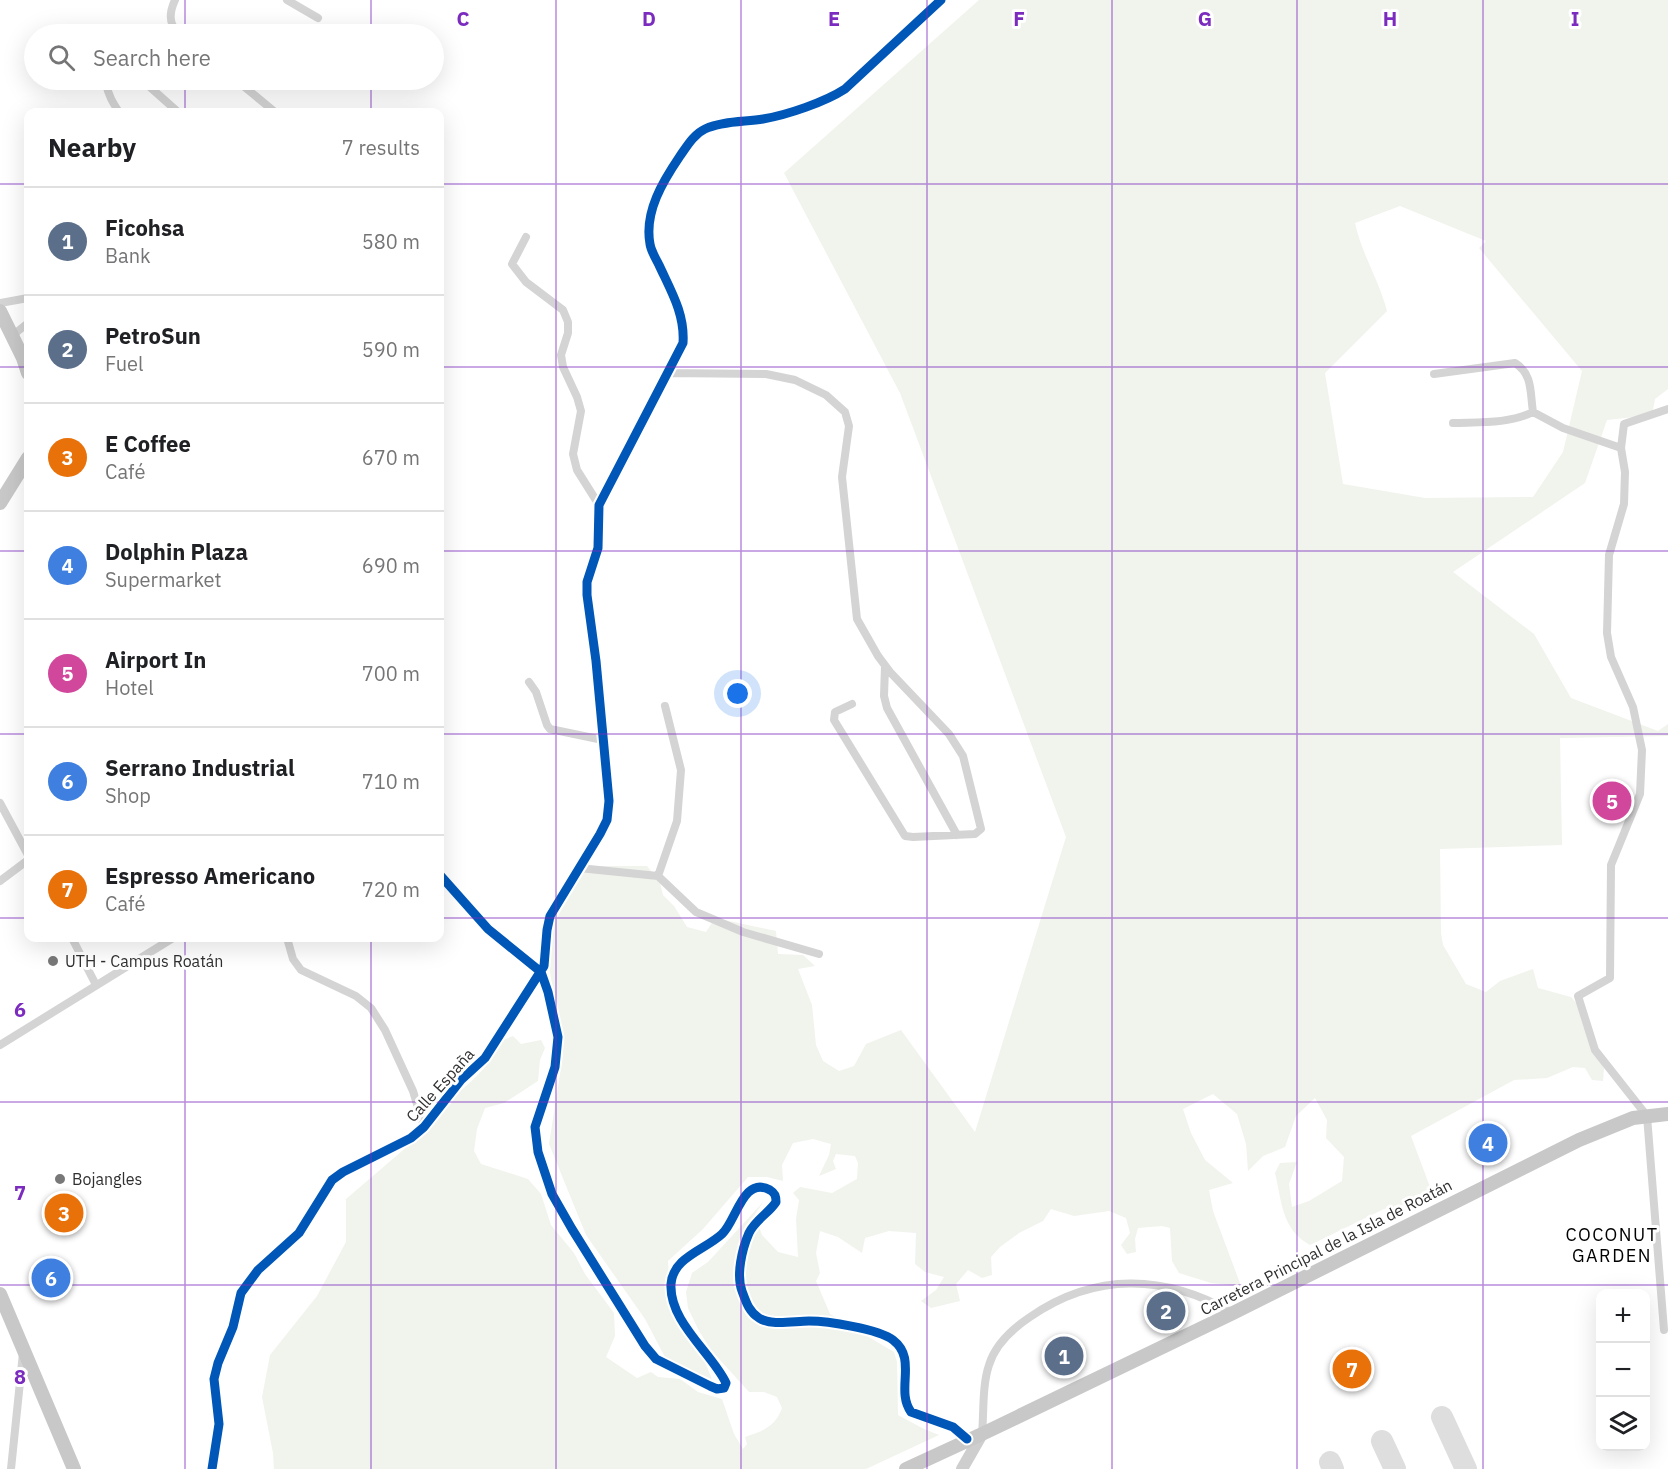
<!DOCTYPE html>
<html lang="en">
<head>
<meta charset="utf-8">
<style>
  body { margin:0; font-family:"IBM Plex Sans",sans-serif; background:#f2f2f2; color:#202124 }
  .controls { position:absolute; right:18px; bottom:18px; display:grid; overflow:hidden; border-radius:12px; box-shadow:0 6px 24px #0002 }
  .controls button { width:54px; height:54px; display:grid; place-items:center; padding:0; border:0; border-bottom:2px solid #e0e0e0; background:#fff; color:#202124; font:30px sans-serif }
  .you { position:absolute; left:738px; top:694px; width:21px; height:21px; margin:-15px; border:4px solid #fff; border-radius:50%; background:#1a73e8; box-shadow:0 0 0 9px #1a73e833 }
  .badge { display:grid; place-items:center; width:39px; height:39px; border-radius:50%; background:#787878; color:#fff; font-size:20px; font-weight:700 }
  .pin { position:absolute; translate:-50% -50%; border:3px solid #fff; box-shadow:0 2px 6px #0006 }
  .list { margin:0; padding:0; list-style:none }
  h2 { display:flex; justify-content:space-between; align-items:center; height:78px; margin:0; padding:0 24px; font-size:26px }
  h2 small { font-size:20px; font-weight:400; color:#757577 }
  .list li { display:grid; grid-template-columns:39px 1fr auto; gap:18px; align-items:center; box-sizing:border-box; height:108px; padding:0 24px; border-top:2px solid #e0e0e0 }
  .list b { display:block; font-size:22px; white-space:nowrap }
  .list p { margin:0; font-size:20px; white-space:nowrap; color:#757577 }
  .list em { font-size:20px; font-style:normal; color:#757577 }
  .icon { flex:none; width:33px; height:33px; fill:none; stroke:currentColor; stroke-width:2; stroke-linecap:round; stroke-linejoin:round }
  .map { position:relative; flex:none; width:1668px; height:1469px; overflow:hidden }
  .search { position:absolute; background:#fff; box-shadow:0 6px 24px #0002; left:24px; top:24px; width:420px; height:66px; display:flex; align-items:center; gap:15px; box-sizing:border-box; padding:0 21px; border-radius:33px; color:#757577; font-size:22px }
  .panel { position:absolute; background:#fff; box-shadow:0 6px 24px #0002; left:24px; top:108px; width:420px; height:834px; border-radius:12px }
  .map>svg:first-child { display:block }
  .green { fill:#f1f4ed; fill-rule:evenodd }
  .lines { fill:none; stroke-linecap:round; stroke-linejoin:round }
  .taxiway { stroke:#dedede; stroke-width:22 }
  .street { stroke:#d4d4d4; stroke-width:8 }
  .secondary { stroke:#cecece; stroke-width:12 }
  .primary { stroke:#c8c8c8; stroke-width:14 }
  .cycleway-casing { stroke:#fff; stroke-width:13 }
  .cycleway { stroke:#0057b8; stroke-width:9 }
  .grid { fill:none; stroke:#7b2cbf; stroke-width:1.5; stroke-opacity:0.55 }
  .poi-dot { fill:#787878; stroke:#fff; stroke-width:2 }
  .labels { text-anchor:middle; stroke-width:6; stroke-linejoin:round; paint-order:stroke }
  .poi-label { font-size:16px; fill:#303030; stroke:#fff; text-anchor:start }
  .street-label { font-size:16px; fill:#303030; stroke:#fff }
  .neighbourhood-label { font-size:18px; letter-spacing:1.5px; fill:#000; stroke:#fff }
  .grid-label { font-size:20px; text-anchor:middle; font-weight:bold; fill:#7b2cbf; stroke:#fff; stroke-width:6; stroke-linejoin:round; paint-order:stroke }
</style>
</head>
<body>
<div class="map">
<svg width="1668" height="1469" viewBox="0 0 1668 1469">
  <rect width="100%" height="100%" fill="#fff"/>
  <path class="green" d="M979,0H1668V389L1655,399L1652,415L1607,420L1585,483L1453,572L1534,634L1571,698L1658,731L1668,724V736L1560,738L1562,845L1440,849L1441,933L1443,945L1466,984L1486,992L1500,981L1533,969L1538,988L1571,997L1578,1005L1604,1068L1603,1081L1592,1080L1585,1068L1573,1067L1547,1078L1514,1080L1411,1136L1433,1195L1422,1201L1384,1209L1310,1245C1281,1229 1282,1201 1275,1173L1280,1163L1297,1162L1289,1184L1292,1207L1309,1201L1342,1181L1344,1157L1326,1138L1327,1120L1315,1098L1296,1116L1285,1147L1263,1156L1248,1171L1246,1144L1237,1114L1213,1094L1183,1109L1191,1133L1205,1160L1233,1183L1209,1190L1213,1211L1241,1286L1211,1283L1179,1273L1172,1261L1170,1228L1162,1226L1138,1228L1135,1239L1136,1252L1127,1254L1121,1245L1130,1233L1126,1218L1109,1211L1074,1216L1051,1209L1043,1221L1019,1233L1000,1247L991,1257L992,1275L982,1278L968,1270L956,1284L960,1301L931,1308L921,1301L936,1290L944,1277L925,1272L915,1264L916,1233L889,1231L865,1238L862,1253L838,1237L820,1231L816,1253L820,1273L816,1281L830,1314L894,1352L897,1362L898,1415L924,1429L939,1435L866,1469H274L273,1453L262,1397L270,1355L317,1296L346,1242V1199L416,1139C434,1102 484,1084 501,1041L513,1036L521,1044L541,1040L545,1048L540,1060L538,1081L504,1103L485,1108L477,1129L474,1151L481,1164L528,1179L541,1194L551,1225L574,1253L585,1274L614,1313L615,1336L606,1357L637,1378L651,1372L658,1377L680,1379L698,1392L722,1399L734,1434L743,1449L747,1444L745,1437C762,1432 776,1426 782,1408L777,1397L764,1392H749L711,1350L699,1331L688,1308L686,1292L692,1273L708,1262L764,1201L755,1214L762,1235L778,1252L798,1257L796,1219L799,1200L793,1193L800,1187L832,1193L857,1179L858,1163L855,1156L836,1154L833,1161L836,1169L819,1176L829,1155L831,1144L813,1139L793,1143L782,1165L783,1181L767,1177H748L703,1229L668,1261L671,1307L702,1355L712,1379L667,1361L645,1319L586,1235L549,1144L563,1055L548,959L552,929L564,903L587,866H647L660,883L663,895L674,906L687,927L706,932L715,918L776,931L778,954L803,955L815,966L798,969L812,1005L816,1045L823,1061L839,1071L854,1066L866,1044L901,1030L975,1132L1066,837L900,393L784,173ZM1400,206L1486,241L1479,248L1582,371L1563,452L1533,497L1425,498L1343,484L1325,373L1387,311C1379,280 1362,255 1355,223Z"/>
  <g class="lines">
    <path class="taxiway" d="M1442,1417L1466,1469
      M1382,1441L1395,1469
      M1330,1462L1333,1469"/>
    <path class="street" d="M175,0C169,13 168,25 180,34
      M287,0L318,18
      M111,80L106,83C108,95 113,103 119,112
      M142,80L178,112
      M236,80L275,112
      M526,237L512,264L526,282L563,310L568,322V333L561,355L563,367L577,397L581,411L573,454L577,470L599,505
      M0,303L28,298
      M13,335L28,323
      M667,373L766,374L795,380L826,395L845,412L849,426L842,477L857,619L878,656L890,672L949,734L963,756L981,829L975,834L913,837L905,836L834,720L835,712L852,704
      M1434,374L1515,363C1533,374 1530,393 1533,412
      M1533,412L1563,428L1621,448
      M1453,423C1479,422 1509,424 1533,412
      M885,666L884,696L887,708L957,835
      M529,682L536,692L547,725L550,729L603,740
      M0,803L28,855
      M579,868L658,876L696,912L743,932L819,954
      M440,875L488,929L541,972L548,992L558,1037L555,1067L535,1127L538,1152L552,1194L572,1229L645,1346L656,1359L710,1386L717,1389L724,1388L726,1383C712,1353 669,1322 671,1284C673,1257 705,1250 722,1234C736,1222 743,1175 770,1190C775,1193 776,1196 776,1202C769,1213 755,1220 749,1233C742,1249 736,1275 742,1291C746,1302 749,1312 759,1318C771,1326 794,1321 809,1321C827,1321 879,1329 893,1340C918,1359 895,1390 911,1412L953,1427L967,1439
      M658,876L677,821L681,770L665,706
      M0,881L28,860
      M72,938L96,985
      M287,938L293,959L301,970L356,996L371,1008L385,1030L413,1091L424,1127
      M0,1045L173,938
      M1664,1330L1647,1116L1595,1050L1578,996L1610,978L1611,865L1640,794L1642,750L1633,707L1611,657L1607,633L1609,555L1624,504L1625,472L1621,448L1624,424L1668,409
      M982,1434C984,1412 982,1386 989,1365C995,1345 1012,1329 1030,1317C1095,1272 1165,1274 1233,1313
      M11,1469L23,1353
      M212,1469L219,1424L214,1379L218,1363L233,1327L241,1293L258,1270L299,1233L332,1180L343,1172L411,1138L424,1127L461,1080L485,1058L544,966L547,930L550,916L600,834L607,820L609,801L596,661L587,595V582L598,548L599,505L683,343C685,314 671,291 659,265C656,259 651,251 650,244C644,212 663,181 680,156C687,146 694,134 705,129C722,121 745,122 763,119C787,115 825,102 845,89L941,0"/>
    <path class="secondary" d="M962,1469L982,1434"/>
    <path class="primary" d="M0,311L23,358L28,373
      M0,503L28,458
      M0,1294L74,1469
      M906,1469L982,1434L1233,1313L1579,1140L1633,1118L1668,1114"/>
    <defs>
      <path id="cycleway" d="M440,875L488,929L541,972L548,992L558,1037L555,1067L535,1127L538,1152L552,1194L572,1229L645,1346L656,1359L710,1386L717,1389L724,1388L726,1383C712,1353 669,1322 671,1284C673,1257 705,1250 722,1234C736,1222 743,1175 770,1190C775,1193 776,1196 776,1202C769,1213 755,1220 749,1233C742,1249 736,1275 742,1291C746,1302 749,1312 759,1318C771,1326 794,1321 809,1321C827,1321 879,1329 893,1340C918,1359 895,1390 911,1412L953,1427L967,1439
        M212,1469L219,1424L214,1379L218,1363L233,1327L241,1293L258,1270L299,1233L332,1180L343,1172L411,1138L424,1127L461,1080L485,1058L544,966L547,930L550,916L600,834L607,820L609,801L596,661L587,595V582L598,548L599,505L683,343C685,314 671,291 659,265C656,259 651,251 650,244C644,212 663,181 680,156C687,146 694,134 705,129C722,121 745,122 763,119C787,115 825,102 845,89L941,0"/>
    </defs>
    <use href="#cycleway" class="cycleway-casing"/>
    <use href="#cycleway" class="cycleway"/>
  </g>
  <path class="grid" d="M185,0V34M371,0V34M556,0V1469M741,0V1469M927,0V1469M1112,0V1469M1297,0V1469M1483,0V1469M185,80V112M371,80V112M0,184H28M440,184H1668M0,367H28M440,367H1668M0,551H28M440,551H1668M0,734H28M440,734H1668M0,918H28M440,918H1668M185,938V1469M371,938V1469M0,1102H1668M0,1285H1668"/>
  <g class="poi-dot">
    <circle cx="53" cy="961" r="6"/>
    <circle cx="60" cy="1179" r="6"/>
  </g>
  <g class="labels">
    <g class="poi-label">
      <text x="65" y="967">UTH - Campus Roatán</text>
      <text x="72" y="1185">Bojangles</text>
    </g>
    <g class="street-label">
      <text transform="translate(440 1085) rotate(-48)" y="6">Calle España</text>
      <text transform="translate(1326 1247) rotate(-27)" y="6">Carretera Principal de la Isla de Roatán</text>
    </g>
    <g class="neighbourhood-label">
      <text x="1612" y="1241">COCONUT<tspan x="1612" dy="21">GARDEN</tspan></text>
    </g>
  </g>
  <g class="grid-label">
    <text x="463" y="26">C</text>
    <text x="649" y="26">D</text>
    <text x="834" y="26">E</text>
    <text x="1019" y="26">F</text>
    <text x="1205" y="26">G</text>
    <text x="1390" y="26">H</text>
    <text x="1575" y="26">I</text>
    <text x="20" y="1017">6</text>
    <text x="20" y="1200">7</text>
    <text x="20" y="1384">8</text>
  </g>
</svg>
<div class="controls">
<button>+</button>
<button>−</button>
<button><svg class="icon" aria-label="layers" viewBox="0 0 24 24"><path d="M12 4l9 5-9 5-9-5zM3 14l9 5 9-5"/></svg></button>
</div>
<div class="you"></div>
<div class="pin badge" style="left:1064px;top:1356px;background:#5c6f8a">1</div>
<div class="pin badge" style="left:1166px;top:1311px;background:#5c6f8a">2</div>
<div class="pin badge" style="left:64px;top:1213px;background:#e8710a">3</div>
<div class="pin badge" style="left:1488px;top:1143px;background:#3f7fe0">4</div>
<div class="pin badge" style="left:1612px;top:801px;background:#d1479c">5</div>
<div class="pin badge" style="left:51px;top:1278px;background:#3f7fe0">6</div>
<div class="pin badge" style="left:1352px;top:1369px;background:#e8710a">7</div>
<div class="search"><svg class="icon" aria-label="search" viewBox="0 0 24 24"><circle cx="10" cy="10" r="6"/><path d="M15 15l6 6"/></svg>Search here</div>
<section class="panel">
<h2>Nearby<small>7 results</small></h2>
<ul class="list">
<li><span class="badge" style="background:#5c6f8a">1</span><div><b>Ficohsa</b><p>Bank</p></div><em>580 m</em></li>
<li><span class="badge" style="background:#5c6f8a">2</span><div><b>PetroSun</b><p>Fuel</p></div><em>590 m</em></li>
<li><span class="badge" style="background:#e8710a">3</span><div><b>E Coffee</b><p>Café</p></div><em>670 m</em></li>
<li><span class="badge" style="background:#3f7fe0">4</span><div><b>Dolphin Plaza</b><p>Supermarket</p></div><em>690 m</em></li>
<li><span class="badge" style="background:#d1479c">5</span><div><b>Airport In</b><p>Hotel</p></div><em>700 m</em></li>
<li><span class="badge" style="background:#3f7fe0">6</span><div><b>Serrano Industrial</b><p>Shop</p></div><em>710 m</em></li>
<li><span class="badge" style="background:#e8710a">7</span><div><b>Espresso Americano</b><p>Café</p></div><em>720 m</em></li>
</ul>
</section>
</div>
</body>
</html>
